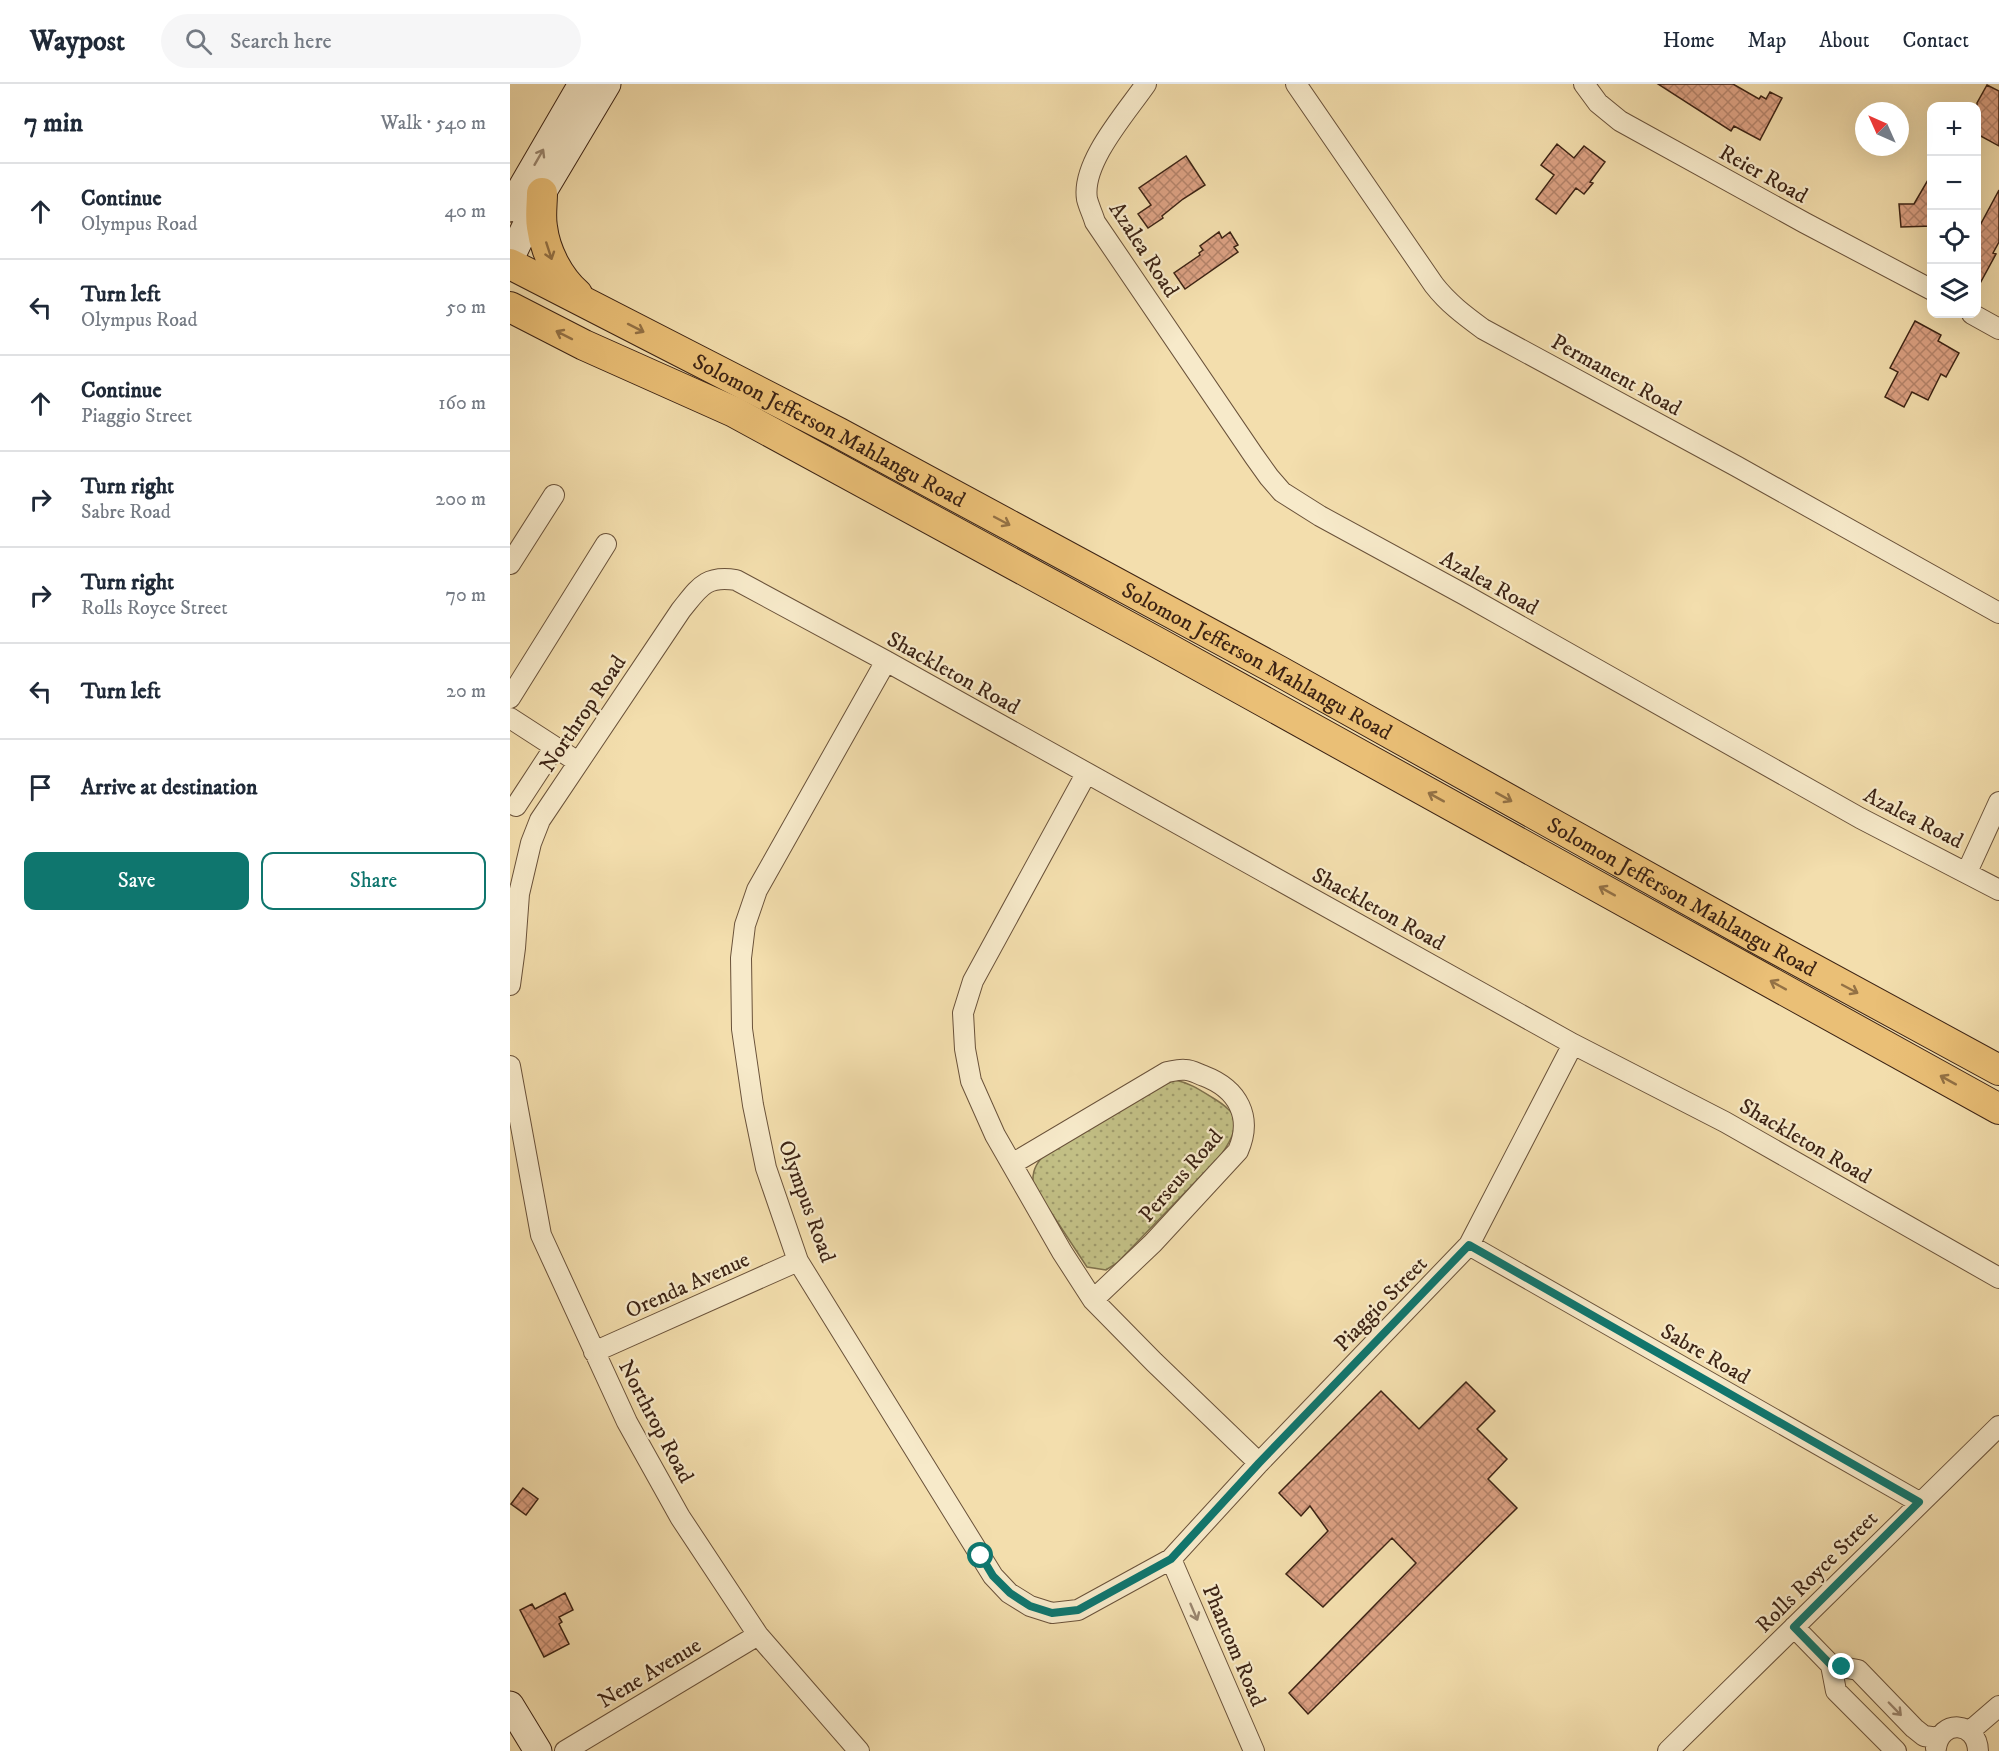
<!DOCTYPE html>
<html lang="en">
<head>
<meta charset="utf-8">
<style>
  body { margin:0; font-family:"IM FELL DW Pica",serif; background:#f6f6f7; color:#1f2937 }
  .controls { position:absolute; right:18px; top:18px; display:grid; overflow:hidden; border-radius:12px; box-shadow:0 6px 24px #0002 }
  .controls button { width:54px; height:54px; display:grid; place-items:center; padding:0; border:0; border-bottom:2px solid #e0e1e3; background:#fff; color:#1f2937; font:30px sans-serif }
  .compass { position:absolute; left:1345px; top:18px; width:54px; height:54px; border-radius:50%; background:#fff; box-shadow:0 6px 24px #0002; rotate:315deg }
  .stop { position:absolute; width:18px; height:18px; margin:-14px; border:4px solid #0f766e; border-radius:50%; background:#fff }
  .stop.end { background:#0f766e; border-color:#fff; box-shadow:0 2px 6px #0008 }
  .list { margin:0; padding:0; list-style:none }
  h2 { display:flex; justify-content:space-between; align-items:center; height:78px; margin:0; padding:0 24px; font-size:26px }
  h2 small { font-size:20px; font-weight:400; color:#747a83 }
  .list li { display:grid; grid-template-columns:39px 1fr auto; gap:18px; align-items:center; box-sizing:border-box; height:96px; padding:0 24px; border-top:2px solid #e0e1e3 }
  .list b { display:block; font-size:22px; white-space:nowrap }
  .list p { margin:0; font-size:20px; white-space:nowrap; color:#747a83 }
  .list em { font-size:20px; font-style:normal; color:#747a83 }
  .actions { display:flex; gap:12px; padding:18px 24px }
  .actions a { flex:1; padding:14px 0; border:2px solid #0f766e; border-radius:12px; text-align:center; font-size:21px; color:#0f766e }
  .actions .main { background:#0f766e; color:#fff }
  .icon { flex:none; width:33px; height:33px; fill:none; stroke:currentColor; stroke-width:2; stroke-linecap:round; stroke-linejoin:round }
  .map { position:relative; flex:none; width:1489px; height:1667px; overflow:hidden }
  header { display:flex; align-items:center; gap:36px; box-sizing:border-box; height:84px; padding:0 30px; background:#fff; border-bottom:2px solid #e0e1e3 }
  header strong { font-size:28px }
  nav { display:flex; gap:33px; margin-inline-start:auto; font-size:21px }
  .search { width:420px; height:54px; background:#f6f6f7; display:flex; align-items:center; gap:15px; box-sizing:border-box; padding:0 21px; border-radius:33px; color:#747a83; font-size:22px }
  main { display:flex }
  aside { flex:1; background:#fff }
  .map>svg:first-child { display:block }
  .park { fill:url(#park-dots); stroke:#7f714c; stroke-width:1.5 }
  .building { fill:url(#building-cross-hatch); stroke:#3c2314; stroke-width:1.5 }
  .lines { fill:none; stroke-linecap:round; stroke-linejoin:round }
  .street-casing { stroke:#6a523a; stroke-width:22 }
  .secondary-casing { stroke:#3c2314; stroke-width:29 }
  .primary-casing { stroke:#3c2314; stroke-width:32 }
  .street { stroke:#f7eaca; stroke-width:20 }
  .secondary { stroke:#f7eaca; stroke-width:27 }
  .primary { stroke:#eabf76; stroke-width:30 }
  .oneway { stroke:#9a866f }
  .oneway2 { stroke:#937145 }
  .route { stroke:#0f766e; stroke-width:8 }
  .labels { text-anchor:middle; stroke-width:4.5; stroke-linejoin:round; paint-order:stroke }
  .street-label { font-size:22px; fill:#3c2314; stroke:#f7eaca }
</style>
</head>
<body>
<header>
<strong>Waypost</strong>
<div class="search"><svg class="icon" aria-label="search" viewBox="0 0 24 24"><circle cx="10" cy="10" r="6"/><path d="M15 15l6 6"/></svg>Search here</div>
<nav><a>Home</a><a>Map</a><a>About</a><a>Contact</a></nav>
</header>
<main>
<aside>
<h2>7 min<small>Walk · 540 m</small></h2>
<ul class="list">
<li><svg class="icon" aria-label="ahead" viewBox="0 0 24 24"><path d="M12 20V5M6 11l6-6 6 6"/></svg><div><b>Continue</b><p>Olympus Road</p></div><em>40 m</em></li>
<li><svg class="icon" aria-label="left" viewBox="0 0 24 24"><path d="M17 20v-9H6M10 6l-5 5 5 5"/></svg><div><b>Turn left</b><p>Olympus Road</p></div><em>50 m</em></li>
<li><svg class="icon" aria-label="ahead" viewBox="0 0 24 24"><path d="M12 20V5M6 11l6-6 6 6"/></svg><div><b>Continue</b><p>Piaggio Street</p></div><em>160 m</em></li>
<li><svg class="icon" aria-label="right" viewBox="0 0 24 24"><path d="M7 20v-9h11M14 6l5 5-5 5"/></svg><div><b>Turn right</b><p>Sabre Road</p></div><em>200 m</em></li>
<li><svg class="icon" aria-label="right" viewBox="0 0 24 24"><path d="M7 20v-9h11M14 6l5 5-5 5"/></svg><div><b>Turn right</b><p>Rolls Royce Street</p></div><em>70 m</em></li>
<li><svg class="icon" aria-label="left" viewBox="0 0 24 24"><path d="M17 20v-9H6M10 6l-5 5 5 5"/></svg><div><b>Turn left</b></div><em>20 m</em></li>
<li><svg class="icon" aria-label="arrive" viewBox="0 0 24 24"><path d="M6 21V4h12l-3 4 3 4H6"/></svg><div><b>Arrive at destination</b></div></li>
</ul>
<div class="actions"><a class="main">Save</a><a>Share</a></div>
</aside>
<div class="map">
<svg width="1489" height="1667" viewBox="0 0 1489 1667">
  <defs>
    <pattern id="park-dots" width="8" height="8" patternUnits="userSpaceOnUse" patternTransform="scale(1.5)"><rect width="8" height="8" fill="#c2bf85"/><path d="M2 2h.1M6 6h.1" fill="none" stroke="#9f9b6c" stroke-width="1.8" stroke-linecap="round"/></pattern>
    <pattern id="building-cross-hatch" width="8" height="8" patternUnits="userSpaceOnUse" patternTransform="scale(1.5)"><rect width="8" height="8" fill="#dca183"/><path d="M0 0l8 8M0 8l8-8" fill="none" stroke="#b4836a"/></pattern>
  </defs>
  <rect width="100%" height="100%" fill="#f3dead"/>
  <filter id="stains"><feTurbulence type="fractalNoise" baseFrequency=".00333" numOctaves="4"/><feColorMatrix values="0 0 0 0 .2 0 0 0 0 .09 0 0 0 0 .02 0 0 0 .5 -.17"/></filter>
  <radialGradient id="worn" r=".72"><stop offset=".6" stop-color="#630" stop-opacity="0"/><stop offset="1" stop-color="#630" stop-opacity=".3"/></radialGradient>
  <path class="park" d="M665,996C680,999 690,1006 703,1014C708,1017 714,1021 718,1025C733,1038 720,1058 711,1071L607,1179L596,1186L577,1183L523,1101C522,1088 525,1081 534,1071L651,1002Z"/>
  <path class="building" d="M1148,0H1223L1249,15L1251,12L1256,15L1260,8L1272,14L1250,56L1224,42L1221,47Z
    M1477,1L1489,7V62L1467,50V19Z
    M1047,60L1064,74L1074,62L1095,78L1080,98L1083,99L1074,110L1066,104L1046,130L1026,115L1044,91L1031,81Z
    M676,72L695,101L673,115L652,132L653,134L638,144L628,130L641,121L629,104Z
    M1422,89V142L1391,143L1389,120H1404Z
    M1489,106V158L1483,169L1486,170L1467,205V147Z
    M709,148L712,154L720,148L728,161L724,163L728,168L675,205L664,189L690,171L689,169L693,166L690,162Z
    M1405,237L1431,251L1428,257L1449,269L1436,293L1431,290L1418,316L1402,308L1394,323L1375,313L1388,288L1380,284Z
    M956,1298L985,1327L967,1345L997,1375L978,1395L1007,1424L798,1630L779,1609L906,1479L882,1454L813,1523L776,1490L818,1447L800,1422L791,1432L769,1409L871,1307L909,1345Z
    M13,1404L28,1415L16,1431L1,1420Z
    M55,1509L63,1526L49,1533L52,1538L49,1540L59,1560L34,1573L10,1526L22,1520L25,1525Z"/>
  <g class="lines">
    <defs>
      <path id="street" d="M636,0C616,29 571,79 577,115C579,123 583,131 585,138L744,372L759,393L772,408L810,432L955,511L1350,734L1489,806
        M786,0L924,201C938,219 954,231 973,245L1226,382L1489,529
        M1074,0L1088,19L1110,37L1295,139L1422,206
        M1462,230L1489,245
        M0,480L44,411
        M376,577L247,806L235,841L231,874L232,945L243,1021L256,1084L288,1177L483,1492L499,1509L520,1522L542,1529L568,1526L661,1475L749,1379L959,1161L1063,960
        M0,614L96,460
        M0,634L68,678
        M576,690L463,897L453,929L455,965L461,997L485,1051L552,1168L583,1216L644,1278L749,1379
        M6,722L44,664
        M1457,788L1489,718
        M0,901L5,864L9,810L21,759L30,736L171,526C189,504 195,491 226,496L376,577L1063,960L1215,1038L1489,1194
        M0,982L31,1151L117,1338L170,1433L248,1551L349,1667
        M502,1080L657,988C663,987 670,985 676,986C682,986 688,990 694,992C728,1005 743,1033 728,1067L643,1159L583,1216
        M959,1161L1409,1418
        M84,1268L288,1177
        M661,1475L744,1667
        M1284,1543L1321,1581L1326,1607L1386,1667
        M1321,1581L1348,1586L1404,1644L1414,1652L1428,1654
        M1460,1647L1489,1622
        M1426,1664C1430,1635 1467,1637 1468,1667
        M55,1667L248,1551
        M1158,1667L1489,1342"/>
      <path id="secondary" d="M0,124L72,0
        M0,175L32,109L97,0
        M0,1621L28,1667"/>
      <g id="primary">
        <path d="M32,109C32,120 30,132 32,143C35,168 49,194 67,210"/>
        <path id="s1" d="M0,180L329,349L769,587L1252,857L1489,986"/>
        <path d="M0,223L74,261L224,328L650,560L1489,1025"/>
      </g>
    </defs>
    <use href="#street" class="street-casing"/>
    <use href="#secondary" class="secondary-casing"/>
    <use href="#primary" class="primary-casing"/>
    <use href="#street" class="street"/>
    <use href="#secondary" class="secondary"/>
    <use href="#primary" class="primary"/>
  </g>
  <defs><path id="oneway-shaft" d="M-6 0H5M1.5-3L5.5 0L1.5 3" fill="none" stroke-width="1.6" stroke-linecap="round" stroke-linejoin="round" transform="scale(1.5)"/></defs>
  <g class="oneway">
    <use href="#oneway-shaft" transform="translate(29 73) rotate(-60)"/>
    <use href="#oneway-shaft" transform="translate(684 1528) rotate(67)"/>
    <use href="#oneway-shaft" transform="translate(1385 1625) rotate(46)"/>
  </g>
  <g class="oneway2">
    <use href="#oneway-shaft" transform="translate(39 167) rotate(72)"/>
    <use href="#oneway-shaft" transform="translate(126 244) rotate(27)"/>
    <use href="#oneway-shaft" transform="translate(54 251) rotate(-153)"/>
    <use href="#oneway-shaft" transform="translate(492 437) rotate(28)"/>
    <use href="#oneway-shaft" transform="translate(926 713) rotate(-151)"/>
    <use href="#oneway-shaft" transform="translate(994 713) rotate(29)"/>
    <use href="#oneway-shaft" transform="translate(1097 807) rotate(-151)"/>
    <use href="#oneway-shaft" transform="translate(1268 901) rotate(-151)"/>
    <use href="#oneway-shaft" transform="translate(1340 905) rotate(28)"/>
    <use href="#oneway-shaft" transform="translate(1438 996) rotate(-151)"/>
  </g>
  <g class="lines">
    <path class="route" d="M471,1472L483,1492L500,1509L520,1522L542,1529L568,1526L661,1475L749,1379L959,1161L1409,1418L1284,1543L1321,1581L1332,1583"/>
  </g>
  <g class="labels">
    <g class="street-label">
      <text transform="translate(1254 89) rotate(29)" y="8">Reier Road</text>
      <text transform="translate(635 165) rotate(57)" y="8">Azalea Road</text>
      <text transform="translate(1107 290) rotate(29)" y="8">Permanent Road</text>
      <text dy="8" stroke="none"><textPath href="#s1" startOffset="360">Solomon Jefferson Mahlangu Road</textPath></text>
      <text transform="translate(980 498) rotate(29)" y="8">Azalea Road</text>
      <text dy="8" stroke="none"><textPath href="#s1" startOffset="846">Solomon Jefferson Mahlangu Road</textPath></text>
      <text transform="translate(444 588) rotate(29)" y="8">Shackleton Road</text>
      <text transform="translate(72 629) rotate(-56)" y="8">Northrop Road</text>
      <text transform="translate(1404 733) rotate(27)" y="8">Azalea Road</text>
      <text dy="8" stroke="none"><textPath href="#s1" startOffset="1332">Solomon Jefferson Mahlangu Road</textPath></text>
      <text transform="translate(869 824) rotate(29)" y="8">Shackleton Road</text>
      <text transform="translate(1296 1056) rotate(30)" y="8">Shackleton Road</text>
      <text transform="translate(670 1091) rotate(-49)" y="8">Perseus Road</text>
      <text transform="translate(298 1117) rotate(70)" y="8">Olympus Road</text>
      <text transform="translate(177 1200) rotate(-24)" y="8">Orenda Avenue</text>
      <text transform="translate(870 1219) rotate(-46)" y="8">Piaggio Street</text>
      <text transform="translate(1196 1269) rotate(30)" y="8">Sabre Road</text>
      <text transform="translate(147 1337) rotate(62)" y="8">Northrop Road</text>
      <text transform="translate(1306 1487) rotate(-45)" y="8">Rolls Royce Street</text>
      <text transform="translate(725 1561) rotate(67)" y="8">Phantom Road</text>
      <text transform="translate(139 1588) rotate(-31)" y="8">Nene Avenue</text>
    </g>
  </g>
  <rect width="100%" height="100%" filter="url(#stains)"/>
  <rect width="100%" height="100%" fill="url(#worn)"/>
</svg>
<div class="controls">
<button>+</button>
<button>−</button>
<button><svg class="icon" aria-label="locate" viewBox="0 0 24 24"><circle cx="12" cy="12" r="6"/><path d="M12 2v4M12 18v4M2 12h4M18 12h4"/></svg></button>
<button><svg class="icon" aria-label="layers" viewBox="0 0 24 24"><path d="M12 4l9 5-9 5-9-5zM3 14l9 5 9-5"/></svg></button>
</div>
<svg class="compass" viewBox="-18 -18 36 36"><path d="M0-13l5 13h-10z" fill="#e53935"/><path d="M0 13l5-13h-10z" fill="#747a83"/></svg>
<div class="stop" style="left:471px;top:1472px"></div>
<div class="stop end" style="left:1332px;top:1583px"></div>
</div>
</main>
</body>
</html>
